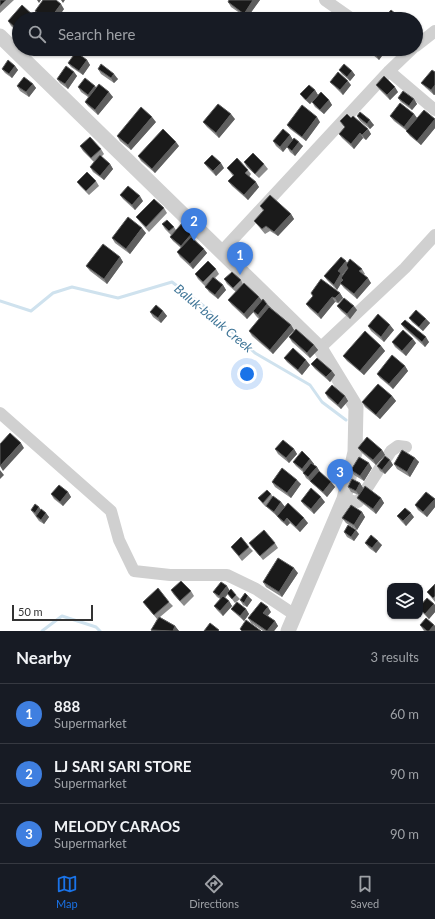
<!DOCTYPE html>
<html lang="en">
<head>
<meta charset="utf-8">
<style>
  body { margin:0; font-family:Lato,sans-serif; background:#242831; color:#f1f3f6 }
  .controls { position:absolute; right:12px; bottom:12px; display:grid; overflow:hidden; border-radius:8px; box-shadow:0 1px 3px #0004 }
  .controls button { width:36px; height:36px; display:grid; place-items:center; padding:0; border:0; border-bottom:1px solid #363941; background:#171b24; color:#f1f3f6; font:20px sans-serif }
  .scale { position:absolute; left:12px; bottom:10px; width:81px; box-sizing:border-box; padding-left:4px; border:2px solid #333; border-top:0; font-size:11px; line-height:14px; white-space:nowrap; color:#333; -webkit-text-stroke:3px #fff; paint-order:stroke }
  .you { position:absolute; left:247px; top:374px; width:14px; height:14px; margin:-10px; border:3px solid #fff; border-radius:50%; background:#1a73e8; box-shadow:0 0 0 6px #1a73e833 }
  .badge { display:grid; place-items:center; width:26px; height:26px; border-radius:50%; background:#1a73e8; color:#fff; font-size:13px; font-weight:700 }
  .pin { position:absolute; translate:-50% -33px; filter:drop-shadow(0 1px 2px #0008) }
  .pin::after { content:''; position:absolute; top:21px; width:14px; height:12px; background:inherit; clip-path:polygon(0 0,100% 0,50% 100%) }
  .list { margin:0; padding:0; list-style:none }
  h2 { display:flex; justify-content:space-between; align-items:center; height:52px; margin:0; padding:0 16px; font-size:17px }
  h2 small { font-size:13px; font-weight:400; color:#9ea1a6 }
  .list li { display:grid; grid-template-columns:26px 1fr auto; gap:12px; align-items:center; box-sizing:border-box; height:60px; padding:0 16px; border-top:1px solid #363941 }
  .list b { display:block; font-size:15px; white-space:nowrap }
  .list p { margin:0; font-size:13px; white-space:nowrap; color:#9ea1a6 }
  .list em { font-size:13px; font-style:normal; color:#9ea1a6 }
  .icon { flex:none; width:22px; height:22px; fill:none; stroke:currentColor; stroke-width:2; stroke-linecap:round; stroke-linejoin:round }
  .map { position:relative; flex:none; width:435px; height:631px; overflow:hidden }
  .search { position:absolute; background:#171b24; box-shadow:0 1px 3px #0004; left:12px; right:12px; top:12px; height:44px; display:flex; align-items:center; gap:10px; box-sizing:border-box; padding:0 14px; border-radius:22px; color:#9ea1a6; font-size:15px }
  .sheet { height:232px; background:#171b24 }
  nav { display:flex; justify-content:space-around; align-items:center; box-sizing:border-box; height:56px; border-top:1px solid #363941; background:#171b24; font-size:11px; color:#9ea1a6 }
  nav a { display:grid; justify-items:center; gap:2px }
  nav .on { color:#1a73e8 }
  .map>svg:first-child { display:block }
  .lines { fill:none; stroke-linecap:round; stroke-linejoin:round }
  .stream { stroke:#cfe2ee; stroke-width:3 }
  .minor { stroke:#d0d0d0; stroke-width:12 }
  .tertiary { stroke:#d0d0d0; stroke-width:15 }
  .wall { fill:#8c8c8c }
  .shaded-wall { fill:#5f5f5f }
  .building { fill:#1a1a1a; stroke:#5f5f5f }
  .labels { text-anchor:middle; stroke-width:4; stroke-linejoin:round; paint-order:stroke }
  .water-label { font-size:13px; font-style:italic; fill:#3f7597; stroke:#fff }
</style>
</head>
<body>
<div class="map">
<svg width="435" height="631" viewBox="0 0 435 631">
  <rect width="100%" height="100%" fill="#fff"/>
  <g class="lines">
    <path class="stream" d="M0,301L31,311L53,293L72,287L118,298L172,282L205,307L255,353L310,385L322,402L346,420
      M42,631L62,616L96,627L100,631"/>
    <path class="minor" d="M325,0L352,19
      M416,46L435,31
      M389,71L435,110
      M222,251L389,71L412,49
      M320,348L405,268L435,235
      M0,413L111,511L119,540L134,571L170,575H227L256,589L295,615
      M344,499L358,502L391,451L398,446L406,447"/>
    <path class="tertiary" d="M0,36L320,348L356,407L355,452L344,499L288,631"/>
  </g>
  <path class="wall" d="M0,0H14L0,13Z
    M260,0L247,18L231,7L228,2Z
    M22,5L38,19H19V33L11,26L8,21Z
    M64,9L57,19H42L38,16L35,11Z
    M366,49H387L379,60Z
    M87,60L90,65L83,75L71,67L68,63Z
    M15,66L18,70L12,78L5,73L2,69Z
    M98,69L118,79L114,83L101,74Z
    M339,70L352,71L355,75L350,81L342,74Z
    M74,72L77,76L68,89L60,83L57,79Z
    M435,72V95H434L425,87L421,83Z
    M330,82L351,85L343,95Z
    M33,84L36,88L29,97L20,91L17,86Z
    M376,85L398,92L390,100L379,89Z
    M78,87L96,88L113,97L98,115L88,106L85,102L88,97L81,92Z
    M315,90L318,95L310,104L304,99L300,94Z
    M398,98L414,99L417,104L412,110L401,102Z
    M329,100L332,105L324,114L315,107L312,102Z
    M414,114L417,118L435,119V128L421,145L410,136L406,131H407L394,121L390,116Z
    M357,116L374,125L370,129L360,121Z
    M351,118L368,129L371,134L366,140L363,138L354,149L342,138L339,134L345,127L340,121Z
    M235,119L219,138L207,127L203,122Z
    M156,122L131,150L120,141L117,136Z
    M320,122L306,141L290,129L287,125Z
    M290,135L293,140L303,146L295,156L290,152L287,147L288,146L283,152L276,146L273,141Z
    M80,146L101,149L104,154L101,157L110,164L113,169L104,180L93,172L90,167L94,162L83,151Z
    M179,146L155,173L141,161L138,156Z
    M244,162L264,164L268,169L259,178L247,167Z
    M204,163L224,168L216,176L208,168Z
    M227,168L248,170L251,174L249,177L259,187L248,200L232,186L228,181L233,176Z
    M96,181L99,186L89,195L80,186L77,182Z
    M120,195L143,201L135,210L123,199Z
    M260,206L291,214L294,219L278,236L270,231L265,234L254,221L263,211Z
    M164,208L167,213L149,232L140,222L136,217Z
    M162,224L174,227L176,230L193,232L196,236L194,239L207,253L193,269L180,257L177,252L181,248L173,241L170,237L171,235L165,229Z
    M146,233L130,254L115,243L112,238Z
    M120,257L123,262L107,284L90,271L86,266Z
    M347,263L362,269L365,274L363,275L371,283L357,299L344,288L341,284L337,290L327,280L324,276Z
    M216,269L219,274L215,278L223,285L226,290L218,299L209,292L206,287L198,279L195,274Z
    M224,279L241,280L243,284L291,325L294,330L273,354L252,336L249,331L259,319L256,316L253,312L247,319L232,305L228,300L236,292L227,284Z
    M340,293L343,298L338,303L335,302L321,319L310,309L306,304Z
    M337,306L357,310L350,319L341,311Z
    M163,311L167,316L161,323L153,317L150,312Z
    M409,318L426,319L430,323L423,331L412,322Z
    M401,324L429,342L425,347L405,329Z
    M368,326L394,330L384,342L371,331Z
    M289,337L314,345L318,350L310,358L292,342Z
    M392,342L416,343L406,356L395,347Z
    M381,346L385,351L364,375L347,361L343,356Z
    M284,358L310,365L302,375L287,362Z
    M311,364L335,375L330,382L315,369Z
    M405,366L408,371L393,389L380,378L377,374Z
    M325,393L345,396L348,401L341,409L328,398Z
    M392,396L396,401L380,419L365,407L362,402Z
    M358,448L382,450L385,455L376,465L362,453Z
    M275,449H294L297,454L289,463L278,454Z
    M415,458L419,462L410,477L397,469L394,464Z
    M310,459L314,464H313L317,467L320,472L331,482L335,487L327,497L314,485L311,482L306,478L303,472L296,466L293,462Z
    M390,460L393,465L385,474L380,471L377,466Z
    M372,468L364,481L354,475L351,470Z
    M272,482L301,484L291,498L275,487Z
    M360,483L363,488L362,491L381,498L384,503L376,514L361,502L357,498L359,495L351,492L348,487Z
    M68,492L71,497L63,506L54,499L51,494Z
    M426,492L435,499V507L427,517L418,510L415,505Z
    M271,494L273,497L281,502L285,507L277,516L270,510L267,507H266L262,503L258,498Z
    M301,501L325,502L314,514L304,505Z
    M41,509L49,517L44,524L39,521L31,510Z
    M362,512L365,517L357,530L346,523L342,518Z
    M277,516L308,523L300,532L290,523L287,526L281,521Z
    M397,516L414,517L406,526L401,521Z
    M344,532L359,534L354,541L347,537Z
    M249,543H275L278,548L263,560Z
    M365,543L382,545L376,553L369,548Z
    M231,547H249L253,551L242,561Z
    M298,573L282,597L266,587L263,582Z
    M435,584V602L427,592Z
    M171,590L191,591L194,596L184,606L174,595Z
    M230,591L236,595L240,599L235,603L228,594L225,598L229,601L232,606L223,616L217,610L214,606L220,599L217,597L213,592Z
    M248,596L252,600L247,607L243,605L240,600Z
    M143,602H169L173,606L160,617L175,626L179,631H151L157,619Z
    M434,604L435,605V612L429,619L422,612L420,609V606Z
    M231,609H246L249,614L244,621L235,613Z
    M271,612L268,616L275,621L278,626L274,631H263L251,623L248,618Z
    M420,625H434L435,626V631H424Z"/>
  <path class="shaded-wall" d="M37,0H41L39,3Z
    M61,0H65L63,3Z
    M253,0H260L247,18L244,14Z
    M61,4L64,9L57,19H50Z
    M380,49H387L379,60L376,55Z
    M87,60L90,65L83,75L79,71Z
    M15,66L18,70L12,78L9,74Z
    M352,71L355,75L350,81L347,77Z
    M74,72L77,76L68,89L65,84Z
    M114,74L118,79L114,83L111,78Z
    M348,81L351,85L343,95L340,90Z
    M33,84L36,88L29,97L26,92Z
    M435,85V94L433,92L435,94L434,95L431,90Z
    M95,86L98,90L91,100L88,95Z
    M395,87L398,92L390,100L387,95Z
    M315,90L318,95L310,104L306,100Z
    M109,92L113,97L98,115L95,110Z
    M414,99L417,104L412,110L409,106Z
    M329,100L332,105L324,114L320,110Z
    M231,114L235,119L219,138L216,133Z
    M414,114L417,118L408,131L404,127Z
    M152,117L156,122L131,150L128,145Z
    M317,117L320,122L306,141L302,137Z
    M435,119V128L421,145L417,141Z
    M370,120L374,125L370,129L367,124Z
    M368,129L371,134L366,140L362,135Z
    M360,133L363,138L354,149L351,144Z
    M290,135L293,140L283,152L280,147Z
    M176,142L179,146L155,173L152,169Z
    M299,142L303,146L295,156L292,151Z
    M221,163L224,168L216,176L213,171Z
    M110,164L113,169L104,180L100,176Z
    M256,182L259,187L248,200L244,195Z
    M140,196L143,201L135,210L132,205Z
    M291,214L294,219L278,236L274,232Z
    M142,228L146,233L130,254L126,249Z
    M193,232L196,236L184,250L181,246Z
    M204,249L207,253L193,269L190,264Z
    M120,257L123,262L107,284L104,279Z
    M346,261L349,266L342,275L344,278L337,290L334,285L338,271Z
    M368,278L371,283L357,299L354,294Z
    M223,285L226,290L218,299L215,295Z
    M340,293L343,298L338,303L335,298Z
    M259,297L263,302L247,319L244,314Z
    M332,297L335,302L321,319L318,314Z
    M267,304L271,308L261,320L258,315Z
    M354,306L357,310L350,319L347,314Z
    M163,311L167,316L161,323L158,318Z
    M426,319L430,323L423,331L419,327Z
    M291,325L294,330L273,354L270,350Z
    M390,325L394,330L384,342L381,337Z
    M426,337L429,342L425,347L422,342Z
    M413,339L416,343L406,356L402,351Z
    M314,345L318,350L310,358L307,353Z
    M381,346L385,351L364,375L360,371Z
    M306,360L310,365L302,375L298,370Z
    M405,366L408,371L393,389L389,384Z
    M332,371L335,375L330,382L326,377Z
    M345,396L348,401L341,409L338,405Z
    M392,396L396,401L380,419L376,415Z
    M21,443L24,448L3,471L0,466Z
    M294,449L297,454L289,463L286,458Z
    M382,450L385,455L376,465L373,460Z
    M415,458L419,462L410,477L407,472Z
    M310,459L314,464L305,474L302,469Z
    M390,460L393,465L385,474L382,470Z
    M369,463L372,468L364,481L360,476Z
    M317,467L320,472L311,482L308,477Z
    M0,470L4,475L0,479Z
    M297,480L301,484L291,498L287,493Z
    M331,482L335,487L327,497L323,492Z
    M360,483L363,488L360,496L356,491Z
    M68,492L71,497L63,506L60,502Z
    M321,497L325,502L314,514L311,509Z
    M381,498L384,503L376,514L373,509Z
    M435,499V507L427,517L423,512Z
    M281,502L285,507L277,516L274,512Z
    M39,507L42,511L38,518L35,513Z
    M362,512L365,517L357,530L354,525Z
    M46,513L49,517L44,524L41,520Z
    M411,513L414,517L406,526L403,521Z
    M287,518L290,523L287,526L284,522Z
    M304,518L308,523L300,532L296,527Z
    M356,530L359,534L354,541L351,537Z
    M378,541L382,545L376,553L372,548Z
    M294,568L298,573L282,597L279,592Z
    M227,586L230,591L222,601L219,596Z
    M248,596L252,600L247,607L244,603Z
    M229,601L232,606L223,616L220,611Z
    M434,604L435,605V612L429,619L425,614Z
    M268,607L271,612L266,617L263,613Z
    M246,609L249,614L244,621L240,616Z
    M275,621L278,626L274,631H267Z
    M434,625L435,626V631H429Z
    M175,626L179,631H173Z"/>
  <path class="building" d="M0,0H6L0,6Z
    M43,0H56L61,4L50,19H46L35,11Z
    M229,0H253L244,14L228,2Z
    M22,5L37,19H19V31L8,21Z
    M391,10L402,19H383Z
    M368,49H380L376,55Z
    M76,52L87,60L79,71L68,63Z
    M8,60L15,66L9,74L2,69Z
    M101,64L114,74L111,78L98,69Z
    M344,64L352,71L347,77L339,70Z
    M66,66L74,72L65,84L57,79Z
    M432,70L435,72V85L431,90L421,83Z
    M338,72L348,81L340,90L330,82Z
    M384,76L395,87L387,95L376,85Z
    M24,77L33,84L26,92L17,86Z
    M85,78L95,86L88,95L78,87Z
    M99,84L109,92L95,110L85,102Z
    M309,85L315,90L306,100L300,94Z
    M403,91L414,99L409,106L398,98Z
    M321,92L329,100L320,110L312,102Z
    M400,103L414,114L404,127L390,116Z
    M218,104L231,114L216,133L203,122Z
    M302,105L317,117L302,137L287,125Z
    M141,107L152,117L128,145L117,136Z
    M424,110L435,119L417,141L406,131Z
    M360,112L370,120L367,124L357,116Z
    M347,114L351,118L353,116L368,129L362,135L360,133L351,144L339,134L345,127L340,121Z
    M163,129L176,142L152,169L138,156Z
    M283,129L290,135L280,147L273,141Z
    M90,137L101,149L91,158L80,146Z
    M294,138L299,142L292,151L287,147Z
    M253,153L264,164L255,174L244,162Z
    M100,155L110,164L100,176L90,167Z
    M212,155L221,163L213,171L204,163Z
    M237,158L248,170L245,173L256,182L244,195L228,181L234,175L227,168Z
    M87,172L96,181L86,191L77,182Z
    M128,186L140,196L132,205L120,195Z
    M270,195L291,214L274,232L266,226L262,229L254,221L264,210L260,206Z
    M154,199L164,208L146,227L136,217Z
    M128,217L142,228L126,249L112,238Z
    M167,220L174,227L169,231L162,224Z
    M183,222L193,232L181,246L170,237Z
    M191,237L204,249L190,264L177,252Z
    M103,244L120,257L104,279L86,266Z
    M341,257L346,261L338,271L341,273L334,285L324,276Z
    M350,259L362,269L359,271L368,278L354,294L340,283L343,280L341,278L348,268L346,265Z
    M208,261L216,269L203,282L195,274Z
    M232,272L241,280L233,288L224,279Z
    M213,277L223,285L215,295L205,287Z
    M321,279L340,293L335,298L332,297L318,314L306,304L313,296L311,293Z
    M244,283L259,297L244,314L228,300Z
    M344,298L354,306L347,314L337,306Z
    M263,299L267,304L258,315L253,311Z
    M156,305L163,311L158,318L150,312Z
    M269,307L291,325L270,350L249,331Z
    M416,310L426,319L419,327L409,318Z
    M378,314L390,325L381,337L368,326Z
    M405,320L426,337L422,342L401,324Z
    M296,329L314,345L307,353L289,337Z
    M403,330L413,339L402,351L392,342Z
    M365,331L381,346L360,371L343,356Z
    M293,348L306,360L298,370L284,358Z
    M392,355L405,366L389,384L377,374Z
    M317,358L332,371L326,377L311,364Z
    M378,384L392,396L376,415L362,402Z
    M332,385L345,396L338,405L325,393Z
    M10,433L21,443L0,466V444Z
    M367,437L382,450L373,460L358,448Z
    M283,440L294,449L286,458L275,449Z
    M402,450L415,458L407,472L394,464Z
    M302,451L310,459L302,469L293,462Z
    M385,456L390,460L382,470L377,466Z
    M359,457L369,463L360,476L351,470Z
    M311,463L317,467L308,477L303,473Z
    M282,468L297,480L287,493L272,482Z
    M319,471L331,482L323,492L310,481Z
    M352,479L360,483L356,491L348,487Z
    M59,485L68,492L60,502L51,494Z
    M365,486L381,498L373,509L357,498Z
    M311,488L321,497L311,509L301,501Z
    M267,490L271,494L263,503L258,498Z
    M426,492L435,499L423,512L415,505Z
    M273,496L281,502L274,512L266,506Z
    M288,503L304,518L296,527L287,518L284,522L277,516Z
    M35,504L39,507L35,513L31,510Z
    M351,505L362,512L354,525L342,518Z
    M405,508L411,513L403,521L397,516Z
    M41,509L46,513L41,520L36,516Z
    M348,525L356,530L351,537L344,532Z
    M264,530L275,543L260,556L249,543Z
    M371,535L378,541L372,548L365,543Z
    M241,537L249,547L239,556L231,547Z
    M278,558L294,568L279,592L263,582Z
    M181,581L191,591L180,601L171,590Z
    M221,582L227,586L219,596L213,592Z
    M435,584V596L433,598L427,592Z
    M158,588L169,602L154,615L143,602Z
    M231,589L236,595L232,599L227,593Z
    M245,593L248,596L244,603L240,600Z
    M223,596L229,601L220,611L214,606Z
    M427,598L434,604L425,614L420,609V606Z
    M237,602L246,609L240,616L231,609Z
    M261,602L268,607L263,613L275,621L267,631L248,618Z
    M159,617L175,626L173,631L151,630Z
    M426,618L434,625L429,631H427L420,625Z
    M246,620L261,631H242L240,629Z
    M210,623L219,630L218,631H204Z"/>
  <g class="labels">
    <g class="water-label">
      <text transform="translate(214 318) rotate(40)" y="5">Baluk-baluk Creek</text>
    </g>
  </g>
</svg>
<div class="controls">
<button><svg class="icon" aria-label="layers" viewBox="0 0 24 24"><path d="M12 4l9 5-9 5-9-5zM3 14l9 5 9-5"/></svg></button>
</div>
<div class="scale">50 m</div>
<div class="you"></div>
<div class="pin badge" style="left:240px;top:275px;background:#3f7fe0">1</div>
<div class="pin badge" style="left:194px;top:241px;background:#3f7fe0">2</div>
<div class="pin badge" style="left:340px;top:492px;background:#3f7fe0">3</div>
<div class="search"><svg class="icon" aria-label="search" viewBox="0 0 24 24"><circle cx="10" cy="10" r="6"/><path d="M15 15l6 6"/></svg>Search here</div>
</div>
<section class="sheet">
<h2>Nearby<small>3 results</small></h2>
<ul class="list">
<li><span class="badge" style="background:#3f7fe0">1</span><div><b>888</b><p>Supermarket</p></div><em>60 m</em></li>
<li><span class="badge" style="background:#3f7fe0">2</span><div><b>LJ SARI SARI STORE</b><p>Supermarket</p></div><em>90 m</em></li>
<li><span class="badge" style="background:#3f7fe0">3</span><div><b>MELODY CARAOS</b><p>Supermarket</p></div><em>90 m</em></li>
</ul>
</section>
<nav>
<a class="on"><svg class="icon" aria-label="map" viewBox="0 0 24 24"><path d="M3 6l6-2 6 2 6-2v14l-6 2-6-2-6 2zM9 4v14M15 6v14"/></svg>Map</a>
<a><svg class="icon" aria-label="directions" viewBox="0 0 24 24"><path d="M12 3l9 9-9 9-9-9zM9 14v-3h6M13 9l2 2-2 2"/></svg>Directions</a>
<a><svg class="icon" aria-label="saved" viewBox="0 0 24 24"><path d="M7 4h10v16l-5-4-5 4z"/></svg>Saved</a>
</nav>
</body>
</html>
